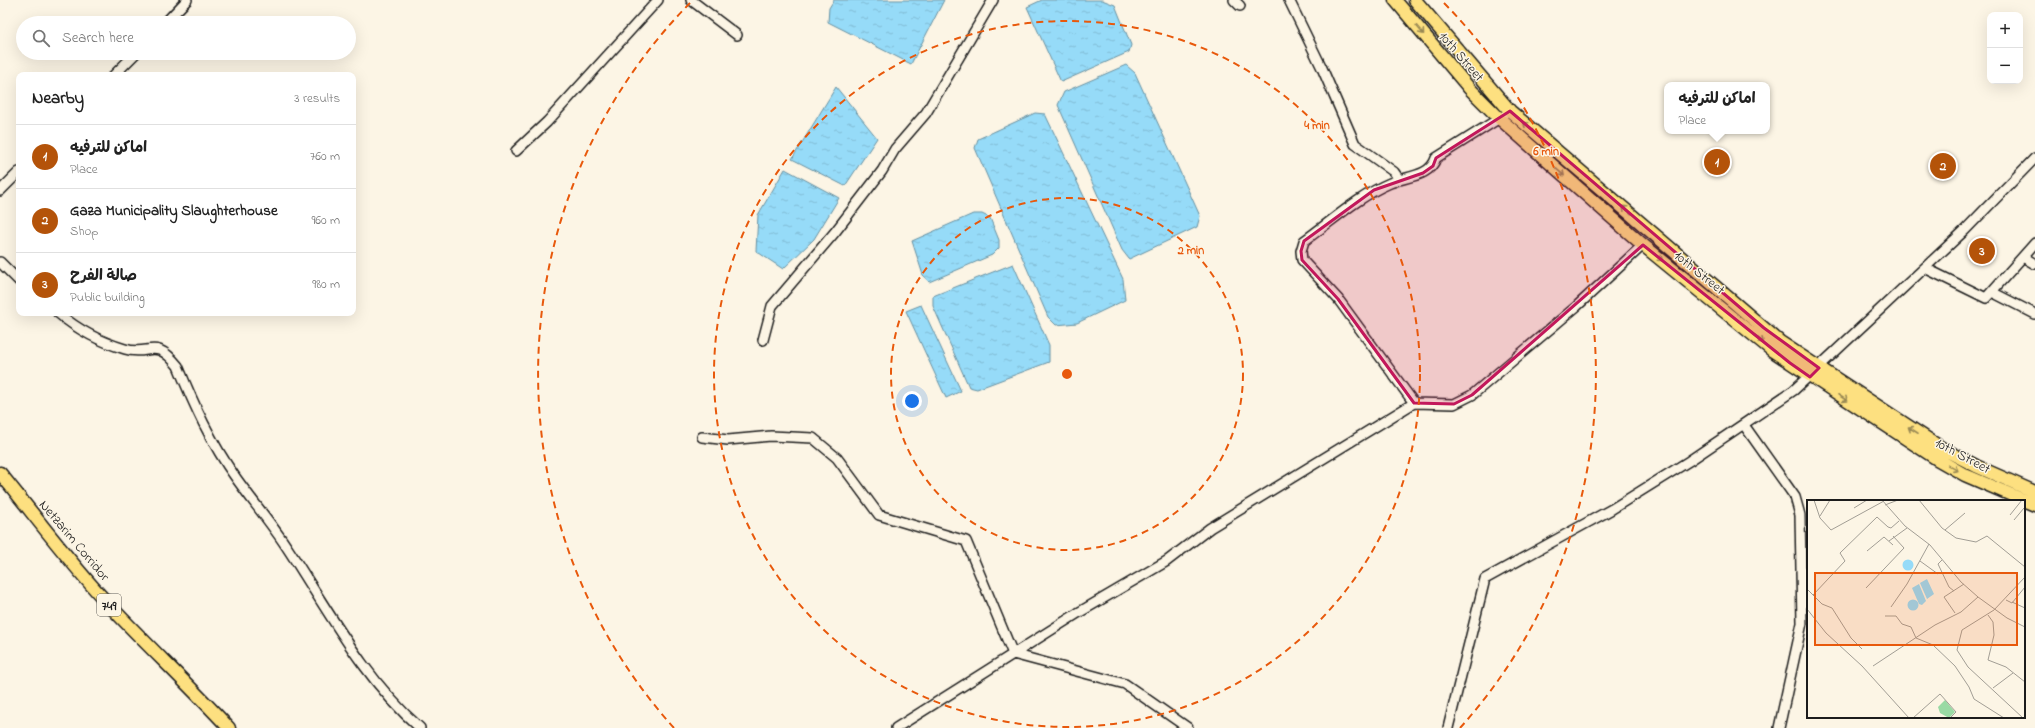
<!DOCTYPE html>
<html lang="en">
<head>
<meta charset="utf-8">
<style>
  body { margin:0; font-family:"Indie Flower","Playpen Sans Arabic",sans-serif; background:#f6f6f6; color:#222 }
  .controls { position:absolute; right:12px; top:12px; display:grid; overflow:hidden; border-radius:8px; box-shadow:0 4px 16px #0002 }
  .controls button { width:36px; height:36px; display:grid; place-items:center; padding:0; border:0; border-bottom:1px solid #e0e0e0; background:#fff; color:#222; font:20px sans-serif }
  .you { position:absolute; left:912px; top:401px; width:14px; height:14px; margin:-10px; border:3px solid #fff; border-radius:50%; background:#1a73e8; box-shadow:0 0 0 6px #1a73e833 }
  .badge { display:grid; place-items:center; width:26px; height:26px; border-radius:50%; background:#b45309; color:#fff; font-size:13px; font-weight:700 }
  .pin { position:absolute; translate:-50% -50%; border:2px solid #fff; box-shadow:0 1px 4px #0006 }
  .popup { position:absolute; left:1664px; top:82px; width:106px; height:52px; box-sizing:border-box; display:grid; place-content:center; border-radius:8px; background:#fff; filter:drop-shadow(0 1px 3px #0005); font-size:13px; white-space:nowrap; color:#767676 }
  .popup b { font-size:15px; color:#222 }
  .popup::after { content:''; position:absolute; left:50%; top:100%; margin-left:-8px; border:8px solid transparent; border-top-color:#fff }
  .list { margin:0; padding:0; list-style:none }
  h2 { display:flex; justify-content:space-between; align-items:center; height:52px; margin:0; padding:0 16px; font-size:17px }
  h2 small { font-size:13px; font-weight:400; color:#767676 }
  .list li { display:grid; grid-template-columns:26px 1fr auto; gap:12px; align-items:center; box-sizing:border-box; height:64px; padding:0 16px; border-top:1px solid #e0e0e0 }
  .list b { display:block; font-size:15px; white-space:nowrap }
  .list p { margin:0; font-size:13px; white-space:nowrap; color:#767676 }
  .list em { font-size:13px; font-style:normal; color:#767676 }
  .icon { flex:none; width:22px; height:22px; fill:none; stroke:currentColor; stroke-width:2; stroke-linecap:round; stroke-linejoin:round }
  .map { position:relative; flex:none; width:2035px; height:728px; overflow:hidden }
  .search { position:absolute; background:#fff; box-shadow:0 4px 16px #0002; left:16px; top:16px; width:340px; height:44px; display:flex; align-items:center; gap:10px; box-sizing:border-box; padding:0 14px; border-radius:22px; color:#767676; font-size:15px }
  .panel { position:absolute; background:#fff; box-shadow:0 4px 16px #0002; left:16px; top:72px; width:340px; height:244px; border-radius:8px }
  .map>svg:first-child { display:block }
  .water { fill:url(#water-ripples); stroke:#658fa0 }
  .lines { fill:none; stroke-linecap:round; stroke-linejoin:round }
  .minor-casing { stroke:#1c1c1c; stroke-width:12 }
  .major-casing { stroke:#1c1c1c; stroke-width:15 }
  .minor { stroke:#fcf5e5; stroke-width:9 }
  .major { stroke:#fde080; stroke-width:12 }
  .oneway { stroke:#988853 }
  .marked { fill:#c2185b; fill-opacity:0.2; stroke:#c2185b; stroke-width:3; stroke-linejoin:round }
  .ring { fill:none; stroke:#e8590c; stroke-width:2; stroke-dasharray:7 5 }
  .labels { text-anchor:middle; stroke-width:3; stroke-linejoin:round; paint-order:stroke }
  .shield { fill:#fcf5e5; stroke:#5f5d58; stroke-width:1 }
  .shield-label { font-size:13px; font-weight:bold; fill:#1c1c1c }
  .street-label { font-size:14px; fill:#1c1c1c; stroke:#fcf5e5 }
  .inset-road { fill:none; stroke:#a29e95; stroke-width:1 }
  .view { fill:#e8590c; fill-opacity:0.15; stroke:#e8590c; stroke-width:2 }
  .inset-edge { fill:none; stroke:#1c1c1c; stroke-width:2 }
  .centre { fill:#e8590c; stroke:#fcf5e5; stroke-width:2 }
  .ring-label { font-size:12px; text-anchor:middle; font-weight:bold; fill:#e8590c; stroke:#fcf5e5; stroke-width:3; stroke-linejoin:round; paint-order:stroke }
</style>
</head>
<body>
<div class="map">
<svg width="2035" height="728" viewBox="0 0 2035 728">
  <defs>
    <pattern id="water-ripples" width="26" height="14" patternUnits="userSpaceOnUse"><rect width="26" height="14" fill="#96dbf8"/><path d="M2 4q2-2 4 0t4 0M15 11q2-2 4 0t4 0" fill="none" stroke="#81bbd4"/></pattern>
  </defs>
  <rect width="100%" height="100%" fill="#fcf5e5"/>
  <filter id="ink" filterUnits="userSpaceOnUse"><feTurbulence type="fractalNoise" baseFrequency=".025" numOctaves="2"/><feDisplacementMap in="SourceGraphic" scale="8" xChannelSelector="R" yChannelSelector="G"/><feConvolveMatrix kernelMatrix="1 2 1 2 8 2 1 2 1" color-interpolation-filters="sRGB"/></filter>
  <g filter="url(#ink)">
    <path class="water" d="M834,0H944L911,64L828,22L829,8Z
      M1042,0H1102L1115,5L1131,45L1129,52L1061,82L1027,7Z
      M1126,65L1135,73L1200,216L1197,227L1129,259L1122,250L1058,105L1064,92Z
      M836,87L877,138L845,186L792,159Z
      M1035,113L1045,114L1123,279L1125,300L1077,323L1056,325L1048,317L975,148L978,139Z
      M785,169L839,198L814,239L783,269L756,251L758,215Z
      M973,214H982L990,218L999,240V248L992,255L929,282L923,275L912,241Z
      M1013,264L1049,345V362L977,389L969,387L933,306V296Z
      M921,305L961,391L946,398L906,311Z"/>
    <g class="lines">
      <defs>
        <path id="minor" d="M691,0L737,35
          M1234,0L1240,6
          M1289,0L1322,68L1355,144L1394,172L1399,179
          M165,23L187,0
          M114,75L136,53
          M516,151L547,122L658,0
          M0,191L19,172
          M2023,257L2035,264
          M0,262L19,281
          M1925,268L1986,298L2035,243
          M1992,292L2035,314
          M58,313C77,329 101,342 125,349C150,357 154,336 178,366C194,405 211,443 236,478C253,502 272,524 288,549C328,610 364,679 420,728
          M763,340L772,306L835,232L882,171L895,149L926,113L993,0
          M1414,403L1338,299L1302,260L1301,251L1304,241C1332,221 1359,196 1390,183C1407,176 1430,177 1436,158L1503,116
          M1744,425L1795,497L1800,515L1802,623L1779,728
          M702,437L728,440L771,436L813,438L837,458L879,515L966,541L1013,654L1125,684L1188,728
          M896,728L1078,613L1167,561L1210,528L1414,403L1454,404L1472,395L1577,306L1643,245
          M1448,728L1485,579L1612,509L1689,461L1794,390L1964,231L2035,158"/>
        <path id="major" d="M1395,0L1469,88L1499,118L1643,245L1773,351L1937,459L1965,475L2035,505
          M1415,0L1510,111L1780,342L1943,449L1976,466L2035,492
          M0,473C37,518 72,566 112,608C151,649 191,687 229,728"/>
      </defs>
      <use href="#minor" class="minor-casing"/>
      <use href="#major" class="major-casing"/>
      <use href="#minor" class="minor"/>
      <use href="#major" class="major"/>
    </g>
    <defs><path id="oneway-shaft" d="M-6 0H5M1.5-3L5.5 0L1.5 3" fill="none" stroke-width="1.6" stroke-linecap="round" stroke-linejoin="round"/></defs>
    <g class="oneway">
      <use href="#oneway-shaft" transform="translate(1420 30) rotate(50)"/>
      <use href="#oneway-shaft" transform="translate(1528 126) rotate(-140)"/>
      <use href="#oneway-shaft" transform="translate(1560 172) rotate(41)"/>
      <use href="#oneway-shaft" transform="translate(1627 210) rotate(-139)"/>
      <use href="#oneway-shaft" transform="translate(1658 257) rotate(39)"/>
      <use href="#oneway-shaft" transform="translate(1759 339) rotate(40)"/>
      <use href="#oneway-shaft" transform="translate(1843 398) rotate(33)"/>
      <use href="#oneway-shaft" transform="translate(1913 430) rotate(-147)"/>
      <use href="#oneway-shaft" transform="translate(1953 468) rotate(29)"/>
    </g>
  </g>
  <path class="marked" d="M1510,111L1764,328L1819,368L1810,377L1790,363L1643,245L1472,395L1454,404L1414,403L1338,299L1302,260L1301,251L1304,241L1374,190L1423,173L1433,166L1436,158Z"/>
  <g class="ring">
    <circle cx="1067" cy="374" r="176"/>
    <circle cx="1067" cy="374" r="353"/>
    <path d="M674 728A529 529 0 0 1 690 3M1444 3A529 529 0 0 1 1460 728"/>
  </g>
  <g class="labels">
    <rect class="shield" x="97" y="594" width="24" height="22" rx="3"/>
    <g class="shield-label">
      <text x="109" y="610">749</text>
    </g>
    <g class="street-label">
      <text transform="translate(1462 56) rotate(49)" y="5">10th Street</text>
      <text transform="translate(1700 272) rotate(39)" y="5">10th Street</text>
      <text transform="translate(1963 455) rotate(28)" y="5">10th Street</text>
      <text transform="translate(75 540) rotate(50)" y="5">Netzarim Corridor</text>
    </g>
  </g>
  <g transform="translate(1807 500)">
    <rect width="218" height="218" fill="#fcf5e5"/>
    <path d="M138,200L148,212L142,218L133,213L131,207Z" fill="#99daa4"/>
    <path d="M95.5 65a5.5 5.5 0 1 1 11 0a5.5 5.5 0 1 1-11 0ZM120,79L127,94L120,99L113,83ZM112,84L119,101L115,105L112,104L105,88ZM100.5 105a5.5 5.5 0 1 1 11 0a5.5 5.5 0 1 1-11 0Z" fill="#96dbf8"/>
    <path class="inset-road" d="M7,0L13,18L24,30L77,1M75,0L98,26L123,45L154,82L171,97L200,118L218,127M112,0L135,28L149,38L169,42L180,36L218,67M78,5L91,0M47,8L60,0M203,15L215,0M13,16L23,0M207,20L217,8M138,30L158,13M82,41L100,28M60,51L77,37L86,45M135,60L131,64L142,87L147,91M113,61L131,74M59,88L97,48L86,36M0,89L15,104L25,108L44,138L55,149M6,95L38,61L33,53L70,17L81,27L84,28L92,21M199,100L205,103L218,87M205,102L218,108M84,107L100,84L122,44M0,109L19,133L55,166L102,218M148,113L137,97L157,84M181,115L186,122L187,135L181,160L199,167L218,182M78,116H89L95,124L104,127L109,138L126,145L148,166L162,187L167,199L197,218M66,166L128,125L154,112L171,97M186,188L206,173M106,218L133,194L149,212L143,218M216,218L161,167L150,150L155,130L187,110L218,77"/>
    <path class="view" d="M8,73H210V145H8Z"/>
    <rect width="218" height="218" class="inset-edge"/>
  </g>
  <circle cx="1067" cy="374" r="6" class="centre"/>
  <g class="ring-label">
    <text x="1317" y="129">4 min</text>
    <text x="1546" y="155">6 min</text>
    <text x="1191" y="254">2 min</text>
  </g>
</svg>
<div class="controls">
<button>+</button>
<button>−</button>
</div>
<div class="you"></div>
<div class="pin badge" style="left:1717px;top:162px">1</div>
<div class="popup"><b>اماكن للترفيه</b>Place</div>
<div class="pin badge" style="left:1943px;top:166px">2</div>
<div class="pin badge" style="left:1982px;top:251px">3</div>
<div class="search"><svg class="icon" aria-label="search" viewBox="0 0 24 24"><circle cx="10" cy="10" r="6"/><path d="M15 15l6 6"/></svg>Search here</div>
<section class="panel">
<h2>Nearby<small>3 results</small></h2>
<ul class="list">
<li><span class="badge">1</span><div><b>اماكن للترفيه</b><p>Place</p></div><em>760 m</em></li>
<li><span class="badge">2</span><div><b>Gaza Municipality Slaughterhouse</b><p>Shop</p></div><em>960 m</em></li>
<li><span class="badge">3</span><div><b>صالة الفرح</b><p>Public building</p></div><em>980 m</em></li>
</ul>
</section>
</div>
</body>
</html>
